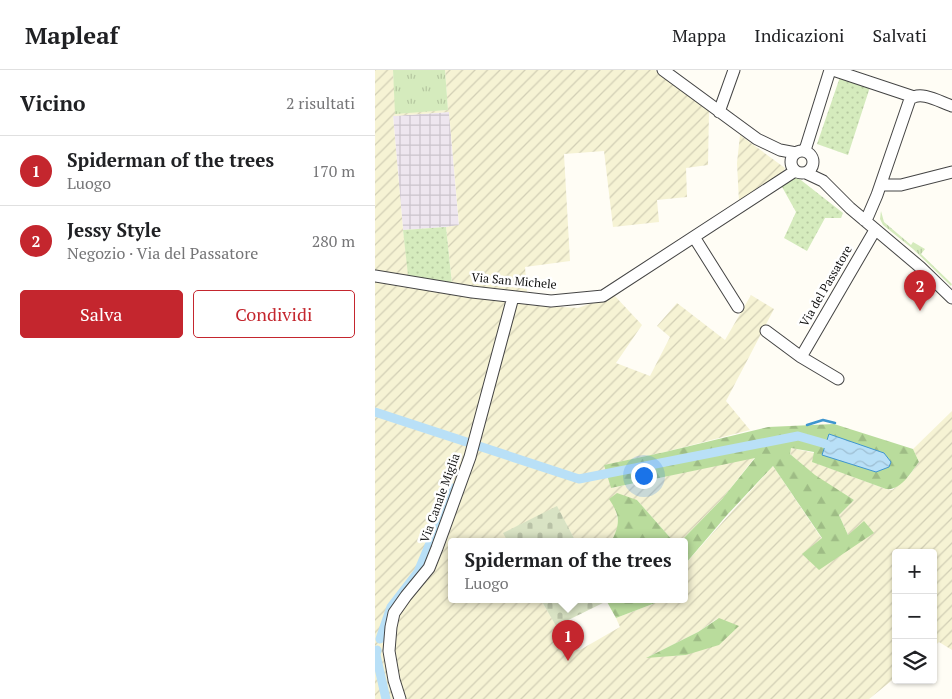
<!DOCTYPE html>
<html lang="it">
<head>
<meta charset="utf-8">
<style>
  body { margin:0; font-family:"PT Serif",serif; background:#f2f2f2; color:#202124 }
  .controls { position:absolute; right:15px; bottom:15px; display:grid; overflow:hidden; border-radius:5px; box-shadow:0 1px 4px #0004 }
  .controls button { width:45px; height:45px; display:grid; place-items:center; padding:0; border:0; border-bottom:1px solid #e0e0e0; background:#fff; color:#202124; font:25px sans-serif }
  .you { position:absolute; left:268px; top:405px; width:18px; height:18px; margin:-12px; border:4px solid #fff; border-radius:50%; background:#1a73e8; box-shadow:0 0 0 8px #1a73e833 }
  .badge { display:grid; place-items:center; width:32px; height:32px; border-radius:50%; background:#c4262e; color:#fff; font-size:16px; font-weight:700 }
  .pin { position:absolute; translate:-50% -41px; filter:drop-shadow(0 1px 2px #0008) }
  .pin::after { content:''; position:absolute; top:26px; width:18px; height:15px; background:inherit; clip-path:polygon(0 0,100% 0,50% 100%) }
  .popup { position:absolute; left:73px; top:468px; width:240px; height:65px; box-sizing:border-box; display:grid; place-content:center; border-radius:5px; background:#fff; filter:drop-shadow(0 1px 4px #0005); font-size:16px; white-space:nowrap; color:#757577 }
  .popup b { font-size:19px; color:#202124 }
  .popup::after { content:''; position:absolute; left:50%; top:100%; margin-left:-10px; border:10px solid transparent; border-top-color:#fff }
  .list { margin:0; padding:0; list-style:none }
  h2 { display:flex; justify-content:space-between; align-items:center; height:65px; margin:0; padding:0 20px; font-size:21px }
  h2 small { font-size:16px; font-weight:400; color:#757577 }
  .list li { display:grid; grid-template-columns:32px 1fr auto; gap:15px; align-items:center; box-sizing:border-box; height:70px; padding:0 20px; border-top:1px solid #e0e0e0 }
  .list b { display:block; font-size:19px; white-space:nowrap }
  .list p { margin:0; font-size:16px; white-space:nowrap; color:#757577 }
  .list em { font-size:16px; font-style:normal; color:#757577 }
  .actions { display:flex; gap:10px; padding:15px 20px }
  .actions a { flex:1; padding:11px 0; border:1px solid #c4262e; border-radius:5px; text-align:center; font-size:18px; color:#c4262e }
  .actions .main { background:#c4262e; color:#fff }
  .icon { flex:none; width:28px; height:28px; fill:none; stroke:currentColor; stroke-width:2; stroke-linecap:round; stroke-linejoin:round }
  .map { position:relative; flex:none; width:577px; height:629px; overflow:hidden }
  header { display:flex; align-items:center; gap:30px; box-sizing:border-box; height:70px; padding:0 25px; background:#fff; border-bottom:1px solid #e0e0e0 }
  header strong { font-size:24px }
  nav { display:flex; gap:28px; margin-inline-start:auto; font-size:18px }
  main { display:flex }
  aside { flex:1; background:#fff }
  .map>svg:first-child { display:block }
  .industrial { fill:url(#industrial-grid) }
  .farmland { fill:url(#farmland-furrows); fill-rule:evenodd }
  .grass { fill:url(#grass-tufts) }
  .forest { fill:url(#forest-firs) }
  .cemetery { fill:url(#cemetery-stones) }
  .park { fill:url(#park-dots) }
  .water { fill:url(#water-waves); stroke:#3f96cf }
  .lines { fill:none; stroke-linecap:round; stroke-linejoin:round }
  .stream { stroke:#3f96cf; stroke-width:2.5 }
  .canal { stroke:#b9e0f7; stroke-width:9 }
  .minor-casing { stroke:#444; stroke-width:13 }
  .minor { stroke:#fff; stroke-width:11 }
  .labels { text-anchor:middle; stroke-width:5; stroke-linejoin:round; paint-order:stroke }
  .street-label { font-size:12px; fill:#111; stroke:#fff }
</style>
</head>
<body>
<header>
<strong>Mapleaf</strong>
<nav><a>Mappa</a><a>Indicazioni</a><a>Salvati</a></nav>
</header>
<main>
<aside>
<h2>Vicino<small>2 risultati</small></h2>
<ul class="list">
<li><span class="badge">1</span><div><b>Spiderman of the trees</b><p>Luogo</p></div><em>170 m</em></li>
<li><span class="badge">2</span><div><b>Jessy Style</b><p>Negozio · Via del Passatore</p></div><em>280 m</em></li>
</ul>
<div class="actions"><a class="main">Salva</a><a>Condividi</a></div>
</aside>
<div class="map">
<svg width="577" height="629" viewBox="0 0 577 629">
  <defs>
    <pattern id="industrial-grid" width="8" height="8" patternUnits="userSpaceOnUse" patternTransform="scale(1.25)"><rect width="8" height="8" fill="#eee6ef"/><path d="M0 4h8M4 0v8" fill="none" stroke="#cbc4cc"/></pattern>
    <pattern id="farmland-furrows" width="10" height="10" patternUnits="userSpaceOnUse" patternTransform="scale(1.25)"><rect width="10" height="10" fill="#f6f3d4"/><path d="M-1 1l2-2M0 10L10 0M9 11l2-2" fill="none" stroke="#d2cfb5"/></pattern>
    <pattern id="grass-tufts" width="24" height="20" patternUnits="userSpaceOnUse" patternTransform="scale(1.25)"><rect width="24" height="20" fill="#d5ebbd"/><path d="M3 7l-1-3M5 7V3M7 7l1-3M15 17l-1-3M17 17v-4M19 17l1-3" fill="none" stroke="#b6c8a1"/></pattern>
    <pattern id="forest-firs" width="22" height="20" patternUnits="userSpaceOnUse" patternTransform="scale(1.25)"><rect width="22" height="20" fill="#b9dc9c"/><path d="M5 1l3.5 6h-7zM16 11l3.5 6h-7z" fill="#9ebc85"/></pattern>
    <pattern id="cemetery-stones" width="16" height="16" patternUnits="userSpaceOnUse" patternTransform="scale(1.25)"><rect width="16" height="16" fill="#d9e3c4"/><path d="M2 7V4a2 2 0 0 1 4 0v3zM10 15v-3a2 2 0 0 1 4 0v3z" fill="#b9c2a7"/></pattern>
    <pattern id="park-dots" width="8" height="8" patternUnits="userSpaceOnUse" patternTransform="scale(1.25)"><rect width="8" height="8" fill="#d5ebbd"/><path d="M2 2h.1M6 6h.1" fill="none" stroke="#b6c8a1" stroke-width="1.8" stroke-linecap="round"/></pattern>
    <pattern id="water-waves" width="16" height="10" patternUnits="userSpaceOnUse" patternTransform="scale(1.25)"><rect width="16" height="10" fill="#b9e0f7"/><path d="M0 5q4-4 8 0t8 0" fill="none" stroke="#9ebfd3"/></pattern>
  </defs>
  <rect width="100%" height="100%" fill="#fffdf5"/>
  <path class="industrial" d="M74,42L84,156L28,160L18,46Z"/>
  <path class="farmland" d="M0,0H18L21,43L73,40L70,0H280L334,41L333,95L311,98L312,127L282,130L284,152L238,157L229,81L189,84L195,191L150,197L153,235L203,238L239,225L267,255L241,293L275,306L295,267L282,256L302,233L350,270L376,225L399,239L351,331L375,360L290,382L230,395L237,418L380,387L347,429L305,472H299L262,430L240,438L244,455L236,472H201L182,437L129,463L133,472H77V530H166L194,578L205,580L245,557L241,548L288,530H309V522L312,521L311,493L398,396L447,469L473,465L464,445L479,430L440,406L415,384L416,378L439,383L438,392L511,419L517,420L524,415L534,406L544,392L538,379L577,341V580L564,572L558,577V483H521V607L494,629H0ZM74,42L84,155L71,157L77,214L34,205L28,160L18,46ZM343,548L311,585L273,587L323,562Z
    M365,65L410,98L407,105L364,132L362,93Z"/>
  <path class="grass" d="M18,0H70L73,40L20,44Z
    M506,141L509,152L536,175L538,172L550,179L546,184L577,214L576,216L538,179L508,155L505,149Z"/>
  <path class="forest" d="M459,354L538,379L544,392C536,402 526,421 511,419L437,392L439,382L416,378L415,384L440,405L479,430L464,445L473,465L489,451L499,463L444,500L427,484L447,468L398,396L352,445L311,493L312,521L309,522V472H305L347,429L380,388L236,418L229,395L290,382L393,357Z
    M242,423L262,430L299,472H236C245,454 246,447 234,429Z
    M231,530H288L241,548Z
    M344,548L364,556L344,575L311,585L271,588L323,562Z"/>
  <path class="cemetery" d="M182,436L201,472H133L128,463Z
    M166,530H231L232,531L181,556Z"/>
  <path class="park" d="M465,7L495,17L473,85L442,74Z
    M418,107H422L468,143L466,148H450L432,181L409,168L421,142L406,115Z
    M71,157L77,214L33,205L28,160Z"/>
  <path class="water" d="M454,364L509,383L516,392L514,397L501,402L447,385Z"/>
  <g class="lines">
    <path class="stream" d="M432,355L448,350L460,353
      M0,584L1,585"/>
    <path class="canal" d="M0,342L204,409L423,366L451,374
      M5,569L16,537L43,502L78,418
      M2,580L1,585L11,629"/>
    <defs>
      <path id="minor" d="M288,0L382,69L405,80L421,83
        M458,0L539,27
        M344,42L359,0
        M416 92a11 11 0 1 1 22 0a11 11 0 1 1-22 0Z
        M428,81L431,77L455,0
        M431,103L448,111L475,138L545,197L577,228
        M506,115H526L577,102
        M489,150L493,146L502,125L535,29C546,20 565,32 577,36
        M319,167L363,237
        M0,206L97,222L176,231L228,226L420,101
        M391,261L426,287L463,309
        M426,287L500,160
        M25,629L19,610L14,581L16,557L19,543L31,526L54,498L62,478L95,387L138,227"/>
    </defs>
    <use href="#minor" class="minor-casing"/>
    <use href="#minor" class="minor"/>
  </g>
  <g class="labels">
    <g class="street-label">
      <text transform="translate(139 211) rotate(5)" y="4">Via San Michele</text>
      <text transform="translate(451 216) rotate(-60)" y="4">Via del Passatore</text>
      <text transform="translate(65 428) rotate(-70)" y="4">Via Canale Miglia</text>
    </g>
  </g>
</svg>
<div class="controls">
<button>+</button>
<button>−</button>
<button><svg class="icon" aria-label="layers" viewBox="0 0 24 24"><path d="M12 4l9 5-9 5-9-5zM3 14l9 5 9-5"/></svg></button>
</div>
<div class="you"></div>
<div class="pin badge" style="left:193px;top:591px">1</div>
<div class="popup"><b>Spiderman of the trees</b>Luogo</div>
<div class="pin badge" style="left:545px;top:241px">2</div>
</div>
</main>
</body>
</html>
